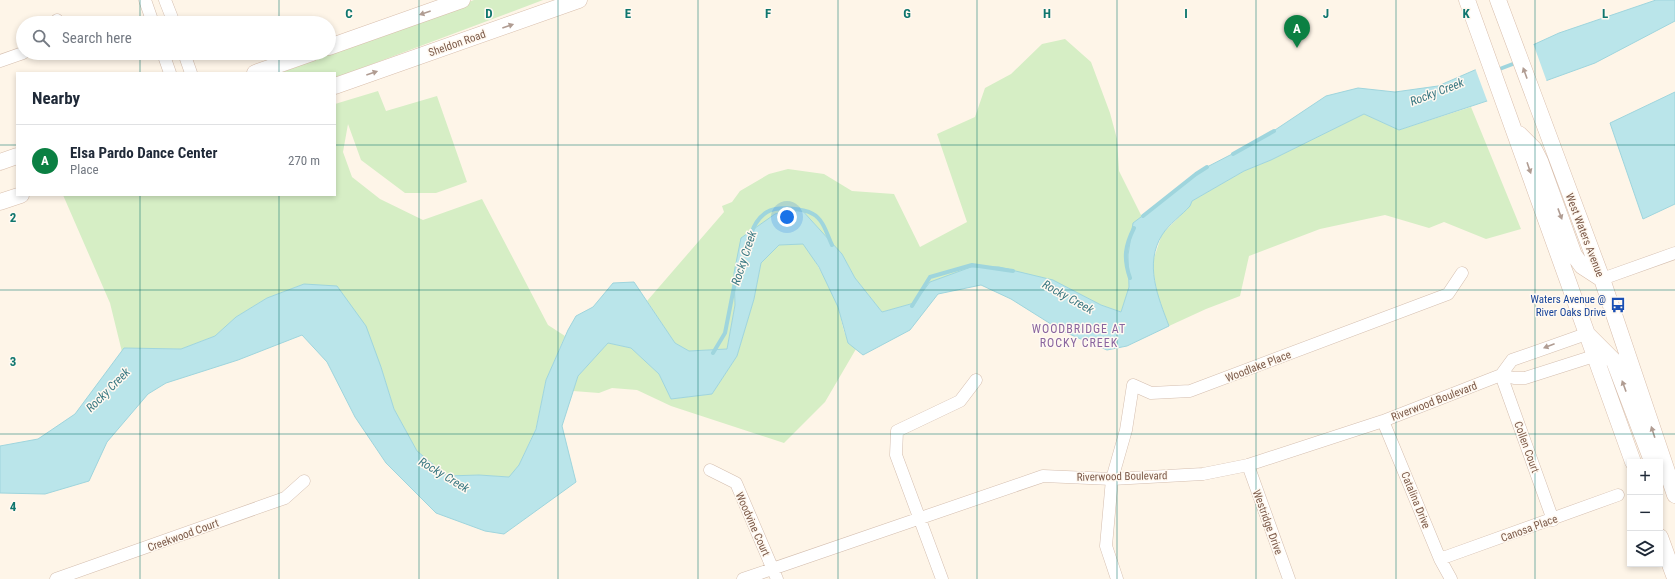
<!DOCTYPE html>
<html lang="en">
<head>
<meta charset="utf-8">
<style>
  body { margin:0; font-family:"Roboto Condensed",sans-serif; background:#f2f2f3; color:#1f2937 }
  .controls { position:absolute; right:12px; bottom:12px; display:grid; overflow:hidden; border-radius:0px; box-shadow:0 2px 6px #0003 }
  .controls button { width:36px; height:36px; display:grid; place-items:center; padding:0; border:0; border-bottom:1px solid #e0e1e3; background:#fff; color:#1f2937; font:20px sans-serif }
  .you { position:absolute; left:787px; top:217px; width:14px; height:14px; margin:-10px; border:3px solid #fff; border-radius:50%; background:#1a73e8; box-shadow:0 0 0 6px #1a73e833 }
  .badge { display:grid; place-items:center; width:26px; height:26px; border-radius:50%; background:#0b8043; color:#fff; font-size:13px; font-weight:700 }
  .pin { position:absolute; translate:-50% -33px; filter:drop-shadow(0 1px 2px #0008) }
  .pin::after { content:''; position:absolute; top:21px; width:14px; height:12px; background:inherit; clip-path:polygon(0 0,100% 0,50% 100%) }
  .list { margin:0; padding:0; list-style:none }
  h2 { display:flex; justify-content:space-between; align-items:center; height:52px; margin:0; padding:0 16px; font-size:17px }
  h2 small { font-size:13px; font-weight:400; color:#747a83 }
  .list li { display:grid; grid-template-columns:26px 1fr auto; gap:12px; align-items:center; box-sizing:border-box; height:72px; padding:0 16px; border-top:1px solid #e0e1e3 }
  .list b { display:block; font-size:15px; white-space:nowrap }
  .list p { margin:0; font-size:13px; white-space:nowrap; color:#747a83 }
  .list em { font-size:13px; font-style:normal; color:#747a83 }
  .icon { flex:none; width:22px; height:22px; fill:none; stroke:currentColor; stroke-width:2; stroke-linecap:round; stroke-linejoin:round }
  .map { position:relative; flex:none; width:1675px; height:579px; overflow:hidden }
  .search { position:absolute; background:#fff; box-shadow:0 2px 6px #0003; left:16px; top:16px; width:320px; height:44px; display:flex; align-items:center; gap:10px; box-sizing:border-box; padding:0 14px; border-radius:22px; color:#747a83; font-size:15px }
  .panel { position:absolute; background:#fff; box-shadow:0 2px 6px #0003; left:16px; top:72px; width:320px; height:124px; border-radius:0px }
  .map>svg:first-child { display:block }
  .green { fill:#d6eec5 }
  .water { fill:#bae5ea; stroke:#9fd5dd }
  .pier { fill:#fef5e8 }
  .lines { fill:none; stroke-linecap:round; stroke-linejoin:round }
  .stream { stroke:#9fd5dd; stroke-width:4 }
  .street-casing { stroke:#d4beaf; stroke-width:13 }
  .secondary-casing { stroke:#d8beac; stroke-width:17 }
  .street { stroke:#fff; stroke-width:12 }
  .secondary { stroke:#fff; stroke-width:16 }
  .oneway { fill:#b09c92 }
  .grid { fill:none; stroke:#0f766e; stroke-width:1; stroke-opacity:0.55 }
  .labels { text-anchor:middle; stroke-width:3; stroke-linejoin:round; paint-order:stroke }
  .street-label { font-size:11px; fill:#7c5a49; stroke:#fff9f1 }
  .transit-label { font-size:11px; fill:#164399; stroke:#fff9f1; text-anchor:end }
  .water-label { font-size:12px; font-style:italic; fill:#3a7882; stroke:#fff9f1 }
  .neighbourhood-label { font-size:12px; letter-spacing:1px; fill:#8a659f; stroke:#fff9f1 }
  .grid-label { font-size:13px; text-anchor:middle; font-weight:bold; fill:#0f766e; stroke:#fff9f1; stroke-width:3; stroke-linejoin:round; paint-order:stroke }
</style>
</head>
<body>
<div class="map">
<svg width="1675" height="579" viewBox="0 0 1675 579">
  <rect width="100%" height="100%" fill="#fef5e8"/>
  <path class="green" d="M474,0H543L335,78V73H280Z
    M1065,39L1091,62L1110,113L1117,139L1119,171L1142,217L1133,224L1128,255L1129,287L1121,312L1101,305L1053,280L931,282L914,303L882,312L855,278L842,254L800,208L734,273L735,305L727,349L689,351L675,343L647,301L724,212L722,206L732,202L740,191L769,174L788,169L824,174L852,191L894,194L920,247L967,222L937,134L975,117L985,88L1011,74L1042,44Z
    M378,91L386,111L437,96L467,182L436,193H405L361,160L348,124L343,152L352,177L380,199L423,220L482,199L548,325L565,336L546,380L536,428L519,465L510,477L479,475L447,476L417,451L394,409L381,367L304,284L267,298L236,317L215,336L181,349L124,348L122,352L110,303L63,195H335V104Z
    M1471,107L1521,229L1486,239L1444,222L1429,228L1385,215L1320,229L1249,256L1240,296L1206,309L1169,326L1158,298L1152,264L1162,234L1190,206L1192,201L1244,171L1271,160L1364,114L1399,130Z
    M803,243C817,263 829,284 838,307C843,322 842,338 856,349L825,402L784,443L671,406L637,390L612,388L599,393L573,391L578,376L608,343L631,348L659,374L671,399L712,394L737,356L754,299L761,263L779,245Z"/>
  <path class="water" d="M1656,0H1675V21L1595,63L1537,84L1524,49L1559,33Z
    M1484,66L1496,98L1399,130L1364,114L1271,160L1244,171L1192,201L1190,206C1182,215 1169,224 1162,235C1144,264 1158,297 1169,326L1127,346L1107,350L1062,331L1011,299L981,285L938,294L910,330L863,355L848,343L838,307L819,267L803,244L779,245L761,263L754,299L737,356L712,394L671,399L659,374L631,348L608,343L578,376L562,426L576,482L504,534L485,531L436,513L386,463L355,417L327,362L302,335L238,360L166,383L148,394L107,442L89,481L45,494L0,493V446L38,439L75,414L124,348L181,349L215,336L236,317L267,298L304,284L337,286L366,326L381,367L394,409L417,451L447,476L479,475L509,477L519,465L536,429L546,380L568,330L576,316L593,307L613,283L634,282L675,343L689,351L727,349L735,305L734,273L741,238L775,214L800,208L842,254L855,278L882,312L914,303L930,282L971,267H999L1053,280L1101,305L1121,312L1129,287L1128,255L1133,223L1207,167L1263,138L1326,96L1358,88L1395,92L1438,86Z
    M1675,92V204L1643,219L1610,123Z"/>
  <path class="pier" d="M1533,43L1547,82L1537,86L1523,47Z
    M1484,64L1497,100L1488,103L1475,68Z"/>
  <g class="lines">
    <path class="stream" d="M1497,70L1518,62
      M1233,154L1274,131
      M1143,216L1196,174L1207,167
      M751,234C754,225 759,217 767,212C777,206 803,208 813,214C824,220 827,235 832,245
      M1130,278C1123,258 1125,246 1134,228
      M912,306L930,277L972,265L1013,271
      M713,353L725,333L735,282"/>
    <defs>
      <path id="street" d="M145,0L153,23
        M165,0L174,23
        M56,23L57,20
        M163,53L170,73
        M184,53L191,73
        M0,61L23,53
        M1602,279L1675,253
        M1501,375L1553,520
        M1501,375L1514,378H1525L1594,356
        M1383,421L1440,559L1451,579
        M1248,465L1289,579
        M710,470L736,483L777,579
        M1440,559L1618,495
        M56,579L285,498L304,481
        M743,579L1043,476L1112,479L1203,474L1248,465L1383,421L1501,375L1512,360L1586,334
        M942,579L896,455L897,431L960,401L976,380
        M1117,579L1106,546L1112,479L1126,430L1133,385L1151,393L1190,391L1448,294L1462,273"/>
      <path id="secondary" d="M1467,0L1633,462
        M1498,0L1602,279L1675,495
        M329,47L462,0
        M255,73L312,53
        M335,86L579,0
        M1519,134L1534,149L1540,161L1574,255L1582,266L1602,279
        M0,162L17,156
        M0,202L21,195
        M1588,335L1614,361L1652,461
        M1660,537L1675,578"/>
    </defs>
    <use href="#street" class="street-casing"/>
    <use href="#secondary" class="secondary-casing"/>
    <use href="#street" class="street"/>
    <use href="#secondary" class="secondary"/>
  </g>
  <defs><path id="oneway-solid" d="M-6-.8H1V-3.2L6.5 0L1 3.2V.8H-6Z"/></defs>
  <g class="oneway">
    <use href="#oneway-solid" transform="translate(425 13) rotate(161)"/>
    <use href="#oneway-solid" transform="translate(508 26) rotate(-19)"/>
    <use href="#oneway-solid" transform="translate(372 73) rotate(-19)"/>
    <use href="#oneway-solid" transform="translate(1525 73) rotate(-110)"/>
    <use href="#oneway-solid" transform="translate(1529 168) rotate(71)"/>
    <use href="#oneway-solid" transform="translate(1560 214) rotate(70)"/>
    <use href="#oneway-solid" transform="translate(1549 346) rotate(159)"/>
    <use href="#oneway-solid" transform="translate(1624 386) rotate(-110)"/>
    <use href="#oneway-solid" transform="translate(1653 432) rotate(-108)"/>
  </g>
  <path class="grid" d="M140,0V23M279,0V23M419,0V579M558,0V579M698,0V579M838,0V579M977,0V579M1117,0V579M1256,0V579M1396,0V579M1535,0V579M140,53V73M279,53V73M0,145H17M335,145H1675M140,195V579M279,195V579M0,290H1675M0,434H1675"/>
  <defs>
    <symbol id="bus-bare" viewBox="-9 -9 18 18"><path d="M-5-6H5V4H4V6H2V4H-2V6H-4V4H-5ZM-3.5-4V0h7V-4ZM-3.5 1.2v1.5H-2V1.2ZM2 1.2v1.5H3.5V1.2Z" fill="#1a4fb4" stroke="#fff9f1" stroke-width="2.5" paint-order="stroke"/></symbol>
  </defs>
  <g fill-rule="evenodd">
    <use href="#bus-bare" x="1607" y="294" width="22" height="22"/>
  </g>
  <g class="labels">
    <g class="street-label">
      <text transform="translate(457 43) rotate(-19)" y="4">Sheldon Road</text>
      <text transform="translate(1585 235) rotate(69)" y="4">West Waters Avenue</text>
      <text transform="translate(1258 366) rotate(-21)" y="4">Woodlake Place</text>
      <text transform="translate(1434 401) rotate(-21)" y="4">Riverwood Boulevard</text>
      <text transform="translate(1527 447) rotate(70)" y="4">Collen Court</text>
      <text transform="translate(1122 476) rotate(-1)" y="4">Riverwood Boulevard</text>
      <text transform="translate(1416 500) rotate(68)" y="4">Catalina Drive</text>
      <text transform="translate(1268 522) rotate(70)" y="4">Westridge Drive</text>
      <text transform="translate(753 524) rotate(66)" y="4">Woodvine Court</text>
      <text transform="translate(1529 528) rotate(-20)" y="4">Canosa Place</text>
      <text transform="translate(183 535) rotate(-20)" y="4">Creekwood Court</text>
    </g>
    <g class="transit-label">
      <text x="1606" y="303">Waters Avenue @<tspan x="1606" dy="13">River Oaks Drive</tspan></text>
    </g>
    <g class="water-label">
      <text transform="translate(1437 92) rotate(-21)" y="4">Rocky Creek</text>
      <text transform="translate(744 258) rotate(-72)" y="4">Rocky Creek</text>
      <text transform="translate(1068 297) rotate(29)" y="4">Rocky Creek</text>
      <text transform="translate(108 390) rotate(-45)" y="4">Rocky Creek</text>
      <text transform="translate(444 475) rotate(31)" y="4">Rocky Creek</text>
    </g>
    <g class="neighbourhood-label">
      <text x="1079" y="333">WOODBRIDGE AT<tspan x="1079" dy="14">ROCKY CREEK</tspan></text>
    </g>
  </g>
  <g class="grid-label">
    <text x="349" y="18">C</text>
    <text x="489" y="18">D</text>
    <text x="628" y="18">E</text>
    <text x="768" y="18">F</text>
    <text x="907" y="18">G</text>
    <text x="1047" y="18">H</text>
    <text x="1186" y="18">I</text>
    <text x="1326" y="18">J</text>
    <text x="1466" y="18">K</text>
    <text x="1605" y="18">L</text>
    <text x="13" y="222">2</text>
    <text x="13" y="366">3</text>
    <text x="13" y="511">4</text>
  </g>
</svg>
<div class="controls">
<button>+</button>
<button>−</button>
<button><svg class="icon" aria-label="layers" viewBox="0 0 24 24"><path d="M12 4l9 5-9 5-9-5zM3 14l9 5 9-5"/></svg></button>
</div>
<div class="you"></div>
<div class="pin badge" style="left:1297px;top:48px">A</div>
<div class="search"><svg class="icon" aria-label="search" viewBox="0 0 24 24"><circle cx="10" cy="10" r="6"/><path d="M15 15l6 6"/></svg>Search here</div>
<section class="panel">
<h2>Nearby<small></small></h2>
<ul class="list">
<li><span class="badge">A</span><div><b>Elsa Pardo Dance Center</b><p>Place</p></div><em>270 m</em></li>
</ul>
</section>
</div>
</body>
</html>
